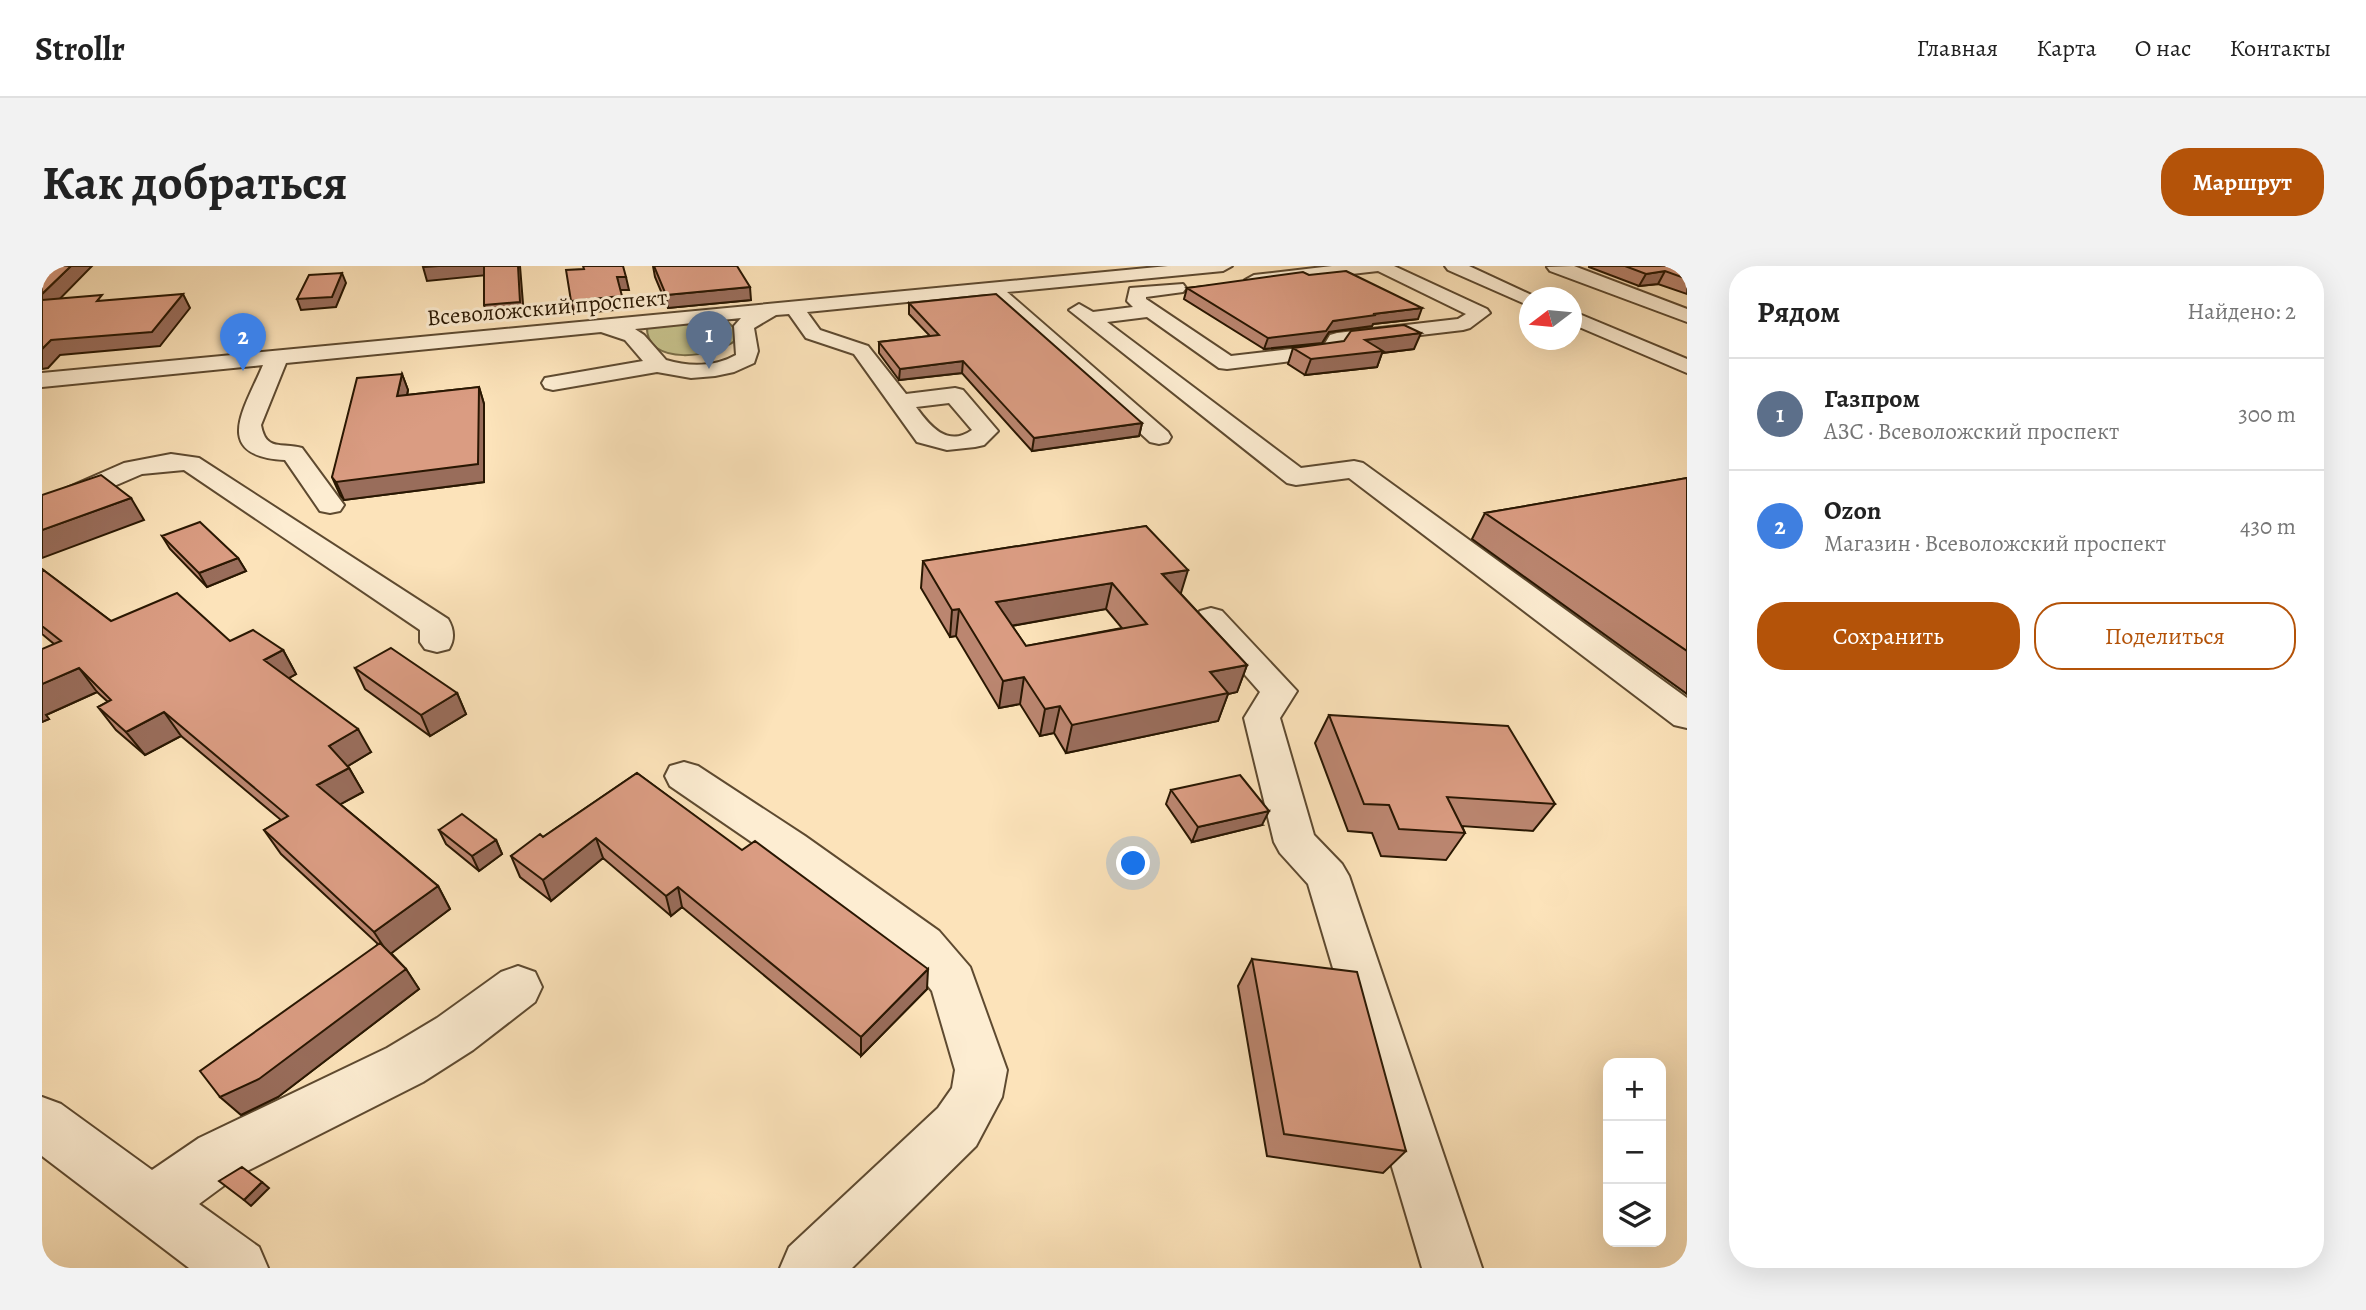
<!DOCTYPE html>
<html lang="ru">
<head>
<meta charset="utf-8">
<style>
  body { margin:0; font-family:Alegreya,serif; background:#f2f2f2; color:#222 }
  .controls { position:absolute; right:21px; bottom:21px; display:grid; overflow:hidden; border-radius:14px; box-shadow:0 7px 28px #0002 }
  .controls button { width:63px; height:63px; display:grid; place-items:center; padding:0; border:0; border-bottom:2px solid #e0e0e0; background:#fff; color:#222; font:35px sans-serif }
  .compass { position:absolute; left:1477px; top:21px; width:63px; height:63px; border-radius:50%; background:#fff; box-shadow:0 7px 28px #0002; rotate:254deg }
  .you { position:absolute; left:1092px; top:598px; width:24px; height:24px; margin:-18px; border:5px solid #fff; border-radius:50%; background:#1a73e8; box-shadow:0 0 0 10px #1a73e833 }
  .badge { display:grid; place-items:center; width:46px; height:46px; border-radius:50%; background:#b45309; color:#fff; font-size:23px; font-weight:700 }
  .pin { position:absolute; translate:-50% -58px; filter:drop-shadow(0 2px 4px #0008) }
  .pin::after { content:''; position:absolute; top:37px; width:24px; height:21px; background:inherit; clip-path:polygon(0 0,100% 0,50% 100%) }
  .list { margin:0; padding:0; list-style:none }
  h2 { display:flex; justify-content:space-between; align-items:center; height:91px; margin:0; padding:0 28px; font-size:30px }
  h2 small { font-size:23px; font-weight:400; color:#767676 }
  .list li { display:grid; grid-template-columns:46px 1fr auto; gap:21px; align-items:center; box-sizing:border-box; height:112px; padding:0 28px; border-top:2px solid #e0e0e0 }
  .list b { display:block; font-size:26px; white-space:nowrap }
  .list p { margin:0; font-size:23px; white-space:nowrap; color:#767676 }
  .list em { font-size:23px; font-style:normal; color:#767676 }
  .actions { display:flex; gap:14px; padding:21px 28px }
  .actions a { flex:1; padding:16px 0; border:2px solid #b45309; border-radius:28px; text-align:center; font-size:24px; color:#b45309 }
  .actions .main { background:#b45309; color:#fff }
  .icon { flex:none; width:38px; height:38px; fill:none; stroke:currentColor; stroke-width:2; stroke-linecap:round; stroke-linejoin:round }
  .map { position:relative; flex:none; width:1645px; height:1002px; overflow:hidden; border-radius:28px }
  header { display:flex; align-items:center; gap:42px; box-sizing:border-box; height:98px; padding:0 35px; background:#fff; border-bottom:2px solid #e0e0e0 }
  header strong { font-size:33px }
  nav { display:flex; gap:38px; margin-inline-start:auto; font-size:24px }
  .intro { display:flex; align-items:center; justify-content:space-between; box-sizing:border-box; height:168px; padding:0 42px }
  h1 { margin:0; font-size:49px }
  .button { padding:18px 32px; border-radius:28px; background:#b45309; color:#fff; font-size:24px; font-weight:700 }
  main { display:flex; gap:42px; padding:0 42px }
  aside { flex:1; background:#fff; border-radius:28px; box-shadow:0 7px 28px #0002 }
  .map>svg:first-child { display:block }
  .green { fill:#c6c18b; stroke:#786c46; stroke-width:2 }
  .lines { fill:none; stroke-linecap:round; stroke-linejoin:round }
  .minor-casing { stroke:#5e4a30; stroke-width:4 }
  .minor { fill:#fdedd2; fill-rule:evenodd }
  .wall { fill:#bb8670; stroke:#291702; stroke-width:2; fill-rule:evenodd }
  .shaded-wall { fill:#996d5b; stroke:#291702; stroke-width:2 }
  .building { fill:#da9c82; stroke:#291702; stroke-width:2; fill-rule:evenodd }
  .labels { text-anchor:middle; stroke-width:6; stroke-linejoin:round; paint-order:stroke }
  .far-street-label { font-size:23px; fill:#291702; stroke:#fdedd2 }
</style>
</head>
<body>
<header>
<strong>Strollr</strong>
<nav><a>Главная</a><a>Карта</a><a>О нас</a><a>Контакты</a></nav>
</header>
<div class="intro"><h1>Как добраться</h1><a class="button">Маршрут</a></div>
<main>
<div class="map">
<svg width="1645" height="1002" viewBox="0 0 1645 1002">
  <rect width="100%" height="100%" fill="#fce3ba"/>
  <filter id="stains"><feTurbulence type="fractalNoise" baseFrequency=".00286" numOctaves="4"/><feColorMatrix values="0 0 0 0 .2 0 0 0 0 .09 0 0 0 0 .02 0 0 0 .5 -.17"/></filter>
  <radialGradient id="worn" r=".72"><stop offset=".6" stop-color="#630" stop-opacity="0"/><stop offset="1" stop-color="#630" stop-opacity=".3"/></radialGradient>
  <path class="green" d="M683,53L695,65L694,74C674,91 603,102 605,60Z"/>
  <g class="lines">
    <defs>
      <path id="minor" d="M1126,0H1190L1181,5L965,26L1126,166L1129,171L1126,176L1117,178L1108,176L945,28L765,46L778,64L826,80L864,128L913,122L921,124L956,165L942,179L933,181L905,184L875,176L812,88L764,72L747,48L734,49L712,62L716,85L712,97L692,106L673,110L649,112L615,106L511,124L503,122L500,117L503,112L601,95L583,74L559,66L244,97L219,159C224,186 239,176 260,182L302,239L298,245L288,247L278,245L243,194C168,190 203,142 221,99L0,121V107ZM699,52L692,60L694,89C673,101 647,101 624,94L602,69L593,63ZM907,137L930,164C905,182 887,159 874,141Z
        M1290,0H1352L1445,43L1448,47L1428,62L1421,64L1302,78L1296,88L1289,90L1185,103L1177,102L1105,51L1065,56L1259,202L1312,195L1321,197L1645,432V462L1632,459L1307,212L1254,219L1245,217L1027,44L1037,38L1051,46L1091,41L1085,35L1088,22L1141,18L1144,22L1141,26L1104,31V33L1189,90L1282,79L1288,69L1295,67L1416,53L1424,48L1336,5L1212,19L1203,14L1212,9Z
        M1403,0H1427L1496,32H1488V39L1481,37L1406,4Z
        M1532,0L1645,43V56L1508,5L1505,1Z
        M1530,45L1645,93V107L1530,58Z
        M129,188L157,192L406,353C412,363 413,373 407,383L395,386L383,383L378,376V364L142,204L100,208L0,251V233L82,197Z
        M1169,342L1180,345L1255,425L1238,452L1272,569L1300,598L1307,610L1440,1002H1380L1266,618L1238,587L1232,576L1202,452L1218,426L1153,352L1158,345Z
        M642,496L656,500L763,570L897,665L928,701L965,804L960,831L934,880L810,1002H738L747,981L896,842L910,822L913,804L890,725L865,693L733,592L628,520L623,510L628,500Z
        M476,700L493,706L500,721L493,736L431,784L381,816L195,910L157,938L217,981L226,1002H147L0,890V831L19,838L110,904L157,872L345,782L395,752L459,706Z"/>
    </defs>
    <use href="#minor" class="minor-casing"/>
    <use href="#minor" class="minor"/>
  </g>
  <path class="wall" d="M611,0L709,34L626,42L613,11Z
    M1547,0H1645V28L1616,18L1597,20L1547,1Z
    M1267,9L1376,53L1331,58L1330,60L1287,66L1280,77L1222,83L1142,33L1145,22Z
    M867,37L1100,157L1097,170L990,185L920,107L857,114L837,87V76L888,70L867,48Z
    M1251,82L1372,83L1340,87L1335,101L1263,109L1246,98Z
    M360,108L366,124L365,129L437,121L442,138V216L302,234L298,229L290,211Z
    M1645,212V428L1430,273L1443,247Z
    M1104,260L1139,328L1205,399L1195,426L1186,428L1176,455L1024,487L1012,467L998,470L978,438L957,442L914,370L908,371L879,322L881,295ZM1064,343L1080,362L984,380L970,360Z
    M120,270L196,292L204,305L165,321L128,283Z
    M0,303L69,355L241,384L254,408L247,412L329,486L306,500L321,526L298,538L396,620L408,643L349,687L364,703L377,723L236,831L199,849L336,678L239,588L222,564L239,554L139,470L103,489L74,464L56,441L66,436L55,426L4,449L7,453L0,456L12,378L0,368Z
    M313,402L415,427L424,448L388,470L323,423Z
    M1287,449L1513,538L1491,565L1420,560L1423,567L1404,594L1339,590L1330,567L1306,565L1273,477Z
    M595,507L885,723L819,790L640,641L629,650L561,592L509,635L478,611L469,590L501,571Z
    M1129,524L1220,559L1150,576L1124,538Z
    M397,564L454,574L460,588L437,605L404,578Z
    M1210,693L1364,885L1341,907L1225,890L1196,720Z"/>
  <path class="shaded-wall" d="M29,0H50L3,48L0,44V28Z
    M397,0H443L446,9L385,15L381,1Z
    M476,0H478L482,50L446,53L442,39Z
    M1623,5L1616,18L1597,20L1604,8Z
    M300,7L304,17L294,41L259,44L255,33Z
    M575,11H584L587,24H577Z
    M708,21L709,34L626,42L624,29Z
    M141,28L148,42L118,80L18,89L6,102L0,103V83L9,74Z
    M580,30L582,43L532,48L529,35Z
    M1380,42L1376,53L1331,58L1330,60L1287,66L1280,77L1222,83L1226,72L1291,55L1331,48Z
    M1379,67L1372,83L1340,87L1335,101L1263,109L1269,93L1323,74Z
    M921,95L920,107L857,114L858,103Z
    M360,108L366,124L361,148L355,130Z
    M437,121L442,138V216L302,234L294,216Z
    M1100,157L1097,170L990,185L992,172Z
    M89,232L102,254L0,292V264Z
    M196,292L204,305L165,321L157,307Z
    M1146,304L1138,330L1120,308Z
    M1070,317L1064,343L951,363L954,336Z
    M917,343L914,370L908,371L910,344Z
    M241,384L254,408L236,418L222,394Z
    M1205,399L1195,426L1186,428L1176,455L1024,487L1030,459L1168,406Z
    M37,402L55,426L4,449L7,453L0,456V418Z
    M982,411L978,438L957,442L961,415Z
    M415,427L424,448L388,470L379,449Z
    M1018,440L1012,467L998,470L1003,443Z
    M122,446L139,470L103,489L84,466Z
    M316,463L329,486L301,503L287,480Z
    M307,502L321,526L290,543L275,519Z
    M1227,545L1220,559L1150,576L1156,561Z
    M554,572L561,592L509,635L501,614Z
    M454,574L460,588L437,605L430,590Z
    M396,620L408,643L347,689L332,666Z
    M636,621L640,641L629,650L624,630Z
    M364,703L377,723L236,831L199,849L178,831Z
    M886,703L885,723L819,790V771Z
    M220,916L227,922L209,940L202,934Z"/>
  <path class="building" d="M0,0H29L0,28Z
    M442,0H476L478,36L442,39Z
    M541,0H581L584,11H575L580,30L529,35L524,4L542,3Z
    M612,0H695L708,21L624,29Z
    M1583,0H1645V13L1623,5L1604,8Z
    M1304,5L1380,42L1331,48L1334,49L1291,55L1284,65L1226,72L1145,22L1261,6L1267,9Z
    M300,7L290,31L255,33L267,9Z
    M141,28L110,66L9,74L0,83V34L60,29L55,35Z
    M954,28L1100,157L992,172L921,95L858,103L837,76L897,69L867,37Z
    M1362,59L1379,67L1323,74L1341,85L1269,93L1251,82L1302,75L1309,65Z
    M360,108L355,130L437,121L436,198L294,216L290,211L315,112Z
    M59,209L89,232L0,264V229Z
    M1645,212V385L1443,247Z
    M158,256L196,292L157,307L120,270Z
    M1104,260L1146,304L1120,308L1205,399L1168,406L1186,427L1030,459L1018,440L1003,443L982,411L961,415L917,343L910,344L881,295ZM1070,317L1105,358L984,380L954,336Z
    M0,303L69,355L135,327L188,375L211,364L241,384L222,394L316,463L287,480L307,502L275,519L396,620L332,666L222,564L246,550L122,446L84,466L56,441L69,434L37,402L0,418V383L19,375L0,360Z
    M349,382L415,427L379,449L313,402Z
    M1287,449L1466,460L1513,538L1405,531L1423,567L1357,563L1347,539L1322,538Z
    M595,507L700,584L713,575L886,703L819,771L636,621L624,630L554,572L501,614L469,590L498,568L501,571Z
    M1198,509L1227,545L1156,561L1129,524Z
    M420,548L454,574L430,590L397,564Z
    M338,677L364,703L217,813L178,831L158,805Z
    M1210,693L1315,706L1364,885L1242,868Z
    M200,901L220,916L202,934L177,915Z"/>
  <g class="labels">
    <g class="far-street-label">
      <text transform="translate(505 41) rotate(-5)" y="8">Всеволожский проспект</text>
    </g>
  </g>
  <rect width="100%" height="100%" filter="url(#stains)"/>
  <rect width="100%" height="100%" fill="url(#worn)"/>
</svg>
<div class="controls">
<button>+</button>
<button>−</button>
<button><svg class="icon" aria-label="layers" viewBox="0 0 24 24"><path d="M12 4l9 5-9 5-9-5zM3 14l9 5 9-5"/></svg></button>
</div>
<svg class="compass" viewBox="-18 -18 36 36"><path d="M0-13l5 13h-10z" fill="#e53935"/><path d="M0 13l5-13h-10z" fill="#767676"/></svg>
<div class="you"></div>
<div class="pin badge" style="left:667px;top:103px;background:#5c6f8a">1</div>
<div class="pin badge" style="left:201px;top:105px;background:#3f7fe0">2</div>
</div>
<aside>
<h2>Рядом<small>Найдено: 2</small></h2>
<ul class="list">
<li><span class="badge" style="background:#5c6f8a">1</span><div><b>Газпром</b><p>АЗС · Всеволожский проспект</p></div><em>300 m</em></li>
<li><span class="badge" style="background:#3f7fe0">2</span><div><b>Ozon</b><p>Магазин · Всеволожский проспект</p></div><em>430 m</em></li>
</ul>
<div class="actions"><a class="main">Сохранить</a><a>Поделиться</a></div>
</aside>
</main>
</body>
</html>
